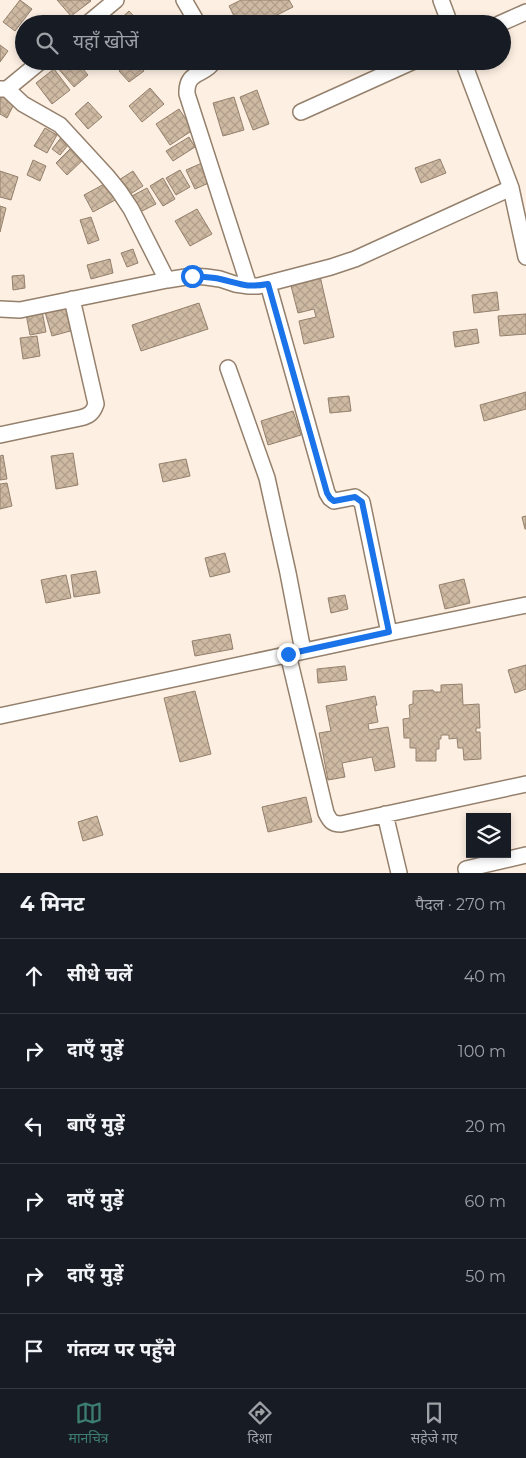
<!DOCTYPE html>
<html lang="hi">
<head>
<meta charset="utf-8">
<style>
  body { margin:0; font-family:Montserrat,"Noto Sans Devanagari",sans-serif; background:#242831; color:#f1f3f6 }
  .controls { position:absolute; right:15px; bottom:15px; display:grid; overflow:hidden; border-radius:0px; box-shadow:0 2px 8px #0003 }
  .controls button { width:45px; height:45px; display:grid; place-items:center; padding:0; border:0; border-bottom:1px solid #363941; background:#171b24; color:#f1f3f6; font:25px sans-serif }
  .stop { position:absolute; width:15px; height:15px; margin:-11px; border:4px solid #1a73e8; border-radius:50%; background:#fff }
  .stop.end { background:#1a73e8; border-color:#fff; box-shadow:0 1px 5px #0008 }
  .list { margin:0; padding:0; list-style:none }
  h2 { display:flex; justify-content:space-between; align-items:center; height:65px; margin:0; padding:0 20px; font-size:21px }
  h2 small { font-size:16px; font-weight:400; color:#9ea1a6 }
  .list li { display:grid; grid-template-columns:32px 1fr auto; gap:15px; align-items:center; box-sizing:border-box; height:75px; padding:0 20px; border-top:1px solid #363941 }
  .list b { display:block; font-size:19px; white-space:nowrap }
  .list em { font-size:16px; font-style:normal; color:#9ea1a6 }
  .icon { flex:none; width:28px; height:28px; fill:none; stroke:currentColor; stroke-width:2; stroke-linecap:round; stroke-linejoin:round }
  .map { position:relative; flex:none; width:526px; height:873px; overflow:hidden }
  .search { position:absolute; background:#171b24; box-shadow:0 2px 8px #0003; left:15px; right:15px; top:15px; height:55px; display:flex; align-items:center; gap:12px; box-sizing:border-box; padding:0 18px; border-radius:28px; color:#9ea1a6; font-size:19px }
  .sheet { height:515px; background:#171b24 }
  nav { display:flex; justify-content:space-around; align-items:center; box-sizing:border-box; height:70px; border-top:1px solid #363941; background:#171b24; font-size:14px; color:#9ea1a6 }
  nav a { display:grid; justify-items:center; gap:2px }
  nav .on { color:#3c7f70 }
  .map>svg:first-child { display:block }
  .building { fill:url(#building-cross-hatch); stroke:#94806c }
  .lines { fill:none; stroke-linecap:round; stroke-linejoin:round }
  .street-casing { stroke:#94806c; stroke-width:18 }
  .street { stroke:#fff; stroke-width:15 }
  .route { stroke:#1a73e8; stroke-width:6 }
</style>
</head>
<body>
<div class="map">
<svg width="526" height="873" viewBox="0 0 526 873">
  <defs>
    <pattern id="building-cross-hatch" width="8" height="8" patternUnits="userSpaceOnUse" patternTransform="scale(1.25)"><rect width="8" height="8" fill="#ceb9a3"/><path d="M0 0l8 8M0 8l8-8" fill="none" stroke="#b09e8b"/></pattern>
  </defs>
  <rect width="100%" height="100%" fill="#fdefe2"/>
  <path class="building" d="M20,0L32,9L15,31L3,22Z
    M57,0H90L91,1L71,16Z
    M241,0H289L293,7L259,24H238L229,6Z
    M129,11L141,24H115Z
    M0,45L8,51L0,62Z
    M63,61H76L88,75L74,87L57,67Z
    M131,61H136L144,71L129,82L119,71Z
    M54,69L70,90L52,104L36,83Z
    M150,88L164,104L142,122L129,106Z
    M257,90L269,124L253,130L240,97Z
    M0,92L16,100L7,118L0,114Z
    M234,97L244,130L223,136L213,103Z
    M88,102L102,117L88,129L75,114Z
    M179,109L193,130L170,145L156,124Z
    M45,128L57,135L47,153L34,146Z
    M64,134L72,140L60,155L52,149Z
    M189,137L195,147L173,161L166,151Z
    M74,145L86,157L67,175L56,163Z
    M440,159L446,173L421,183L415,168Z
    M33,160L46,166L40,181L27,175Z
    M202,163L211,182L195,189L186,170Z
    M180,170L190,187L176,195L166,178Z
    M0,171L18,177L11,200L0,197Z
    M133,171L143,186L129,195L119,180Z
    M163,178L175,199L163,206L150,186Z
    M108,182L117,199L93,212L84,195Z
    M147,188L156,204L138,213L130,197Z
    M0,206L6,208L0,232Z
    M197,209L212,234L190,246L175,221Z
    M91,217L99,240L88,244L80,220Z
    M133,249L138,263L127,267L121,253Z
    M110,259L113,273L91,279L87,265Z
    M24,275L25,288L13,290L12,276Z
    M320,276L334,337L304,344L299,321L316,317L314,309L298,313L290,282Z
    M497,292L499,310L474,313L472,295Z
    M199,303L208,329L141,351L132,325Z
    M66,305L74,330L52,336L45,312Z
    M42,311L46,332L30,335L26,314Z
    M526,314V334L500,336L498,316Z
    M477,329L479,343L455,347L453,332Z
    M37,336L40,356L23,359L20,338Z
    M526,392V409L484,421L480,405Z
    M349,396L351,411L330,413L328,398Z
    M293,411L301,435L268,445L261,421Z
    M73,453L78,485L56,489L51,456Z
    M3,455L7,479L0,480V456Z
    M186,459L190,476L163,482L159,464Z
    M7,483L12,506L0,509V484Z
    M526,516V529H525L522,517Z
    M225,553L230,572L210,577L205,558Z
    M96,571L100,593L74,597L71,575Z
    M66,575L71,598L46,603L41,580Z
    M464,579L470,603L445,609L439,585Z
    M345,595L348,609L331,613L328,598Z
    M230,634L233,649L195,656L192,641Z
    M526,665V689L515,693L508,670Z
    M345,666L347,680L318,683L317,669Z
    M462,684L463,705L479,704L480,728H476V732H480L481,759L464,760L463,748H458L457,738L449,739V735H441V739H439V749H436V761H416V748H410V738H404L403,719L410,718L409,705L413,704V691L433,690L434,692H441V685Z
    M195,691L211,754L180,762L164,698Z
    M375,696L377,705L375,706L378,722L368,724L369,730L388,727L395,767L375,771L372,757L342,763L345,777L328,780L319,733L331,731L326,706Z
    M306,797L312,822L268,832L262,807Z
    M97,816L103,835L83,841L78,822Z"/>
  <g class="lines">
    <defs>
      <path id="street" d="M184,0L198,24
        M441,0L450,24
        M87,24L116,0
        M499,24L526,12
        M214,61C204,77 186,70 187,94L249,286
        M463,61L511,188L526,257
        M0,89H7L23,104L60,125L106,175L119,191L131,209L167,280
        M7,89L41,61
        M301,112L414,61
        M268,284L327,493L330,498L334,501L355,497L362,502L389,633
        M0,309L20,310L167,280L192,276L206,277L220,279L235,284L249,286H258L331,267L355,259L511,188
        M228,368L267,478L288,573L303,651
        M0,435L80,418C89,416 93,413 96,404L72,299
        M288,654L326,813C330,821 332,824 341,824L526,784
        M0,716L389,633L526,605
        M385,814L399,873
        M466,869L526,855"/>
    </defs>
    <use href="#street" class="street-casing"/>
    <use href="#street" class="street"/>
  </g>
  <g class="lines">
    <path class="route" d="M192,276C201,277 211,277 220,279C241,284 246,288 268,284L327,493L330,498L334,501L355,497L362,502L389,632L288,654"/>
  </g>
</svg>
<div class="controls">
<button><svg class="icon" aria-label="layers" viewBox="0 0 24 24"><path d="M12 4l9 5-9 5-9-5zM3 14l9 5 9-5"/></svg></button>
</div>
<div class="stop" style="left:192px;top:276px"></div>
<div class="stop end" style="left:288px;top:654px"></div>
<div class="search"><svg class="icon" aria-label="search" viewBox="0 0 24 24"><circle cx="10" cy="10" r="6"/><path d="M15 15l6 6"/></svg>यहाँ खोजें</div>
</div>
<section class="sheet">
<h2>4 मिनट<small>पैदल · 270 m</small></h2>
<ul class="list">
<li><svg class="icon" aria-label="ahead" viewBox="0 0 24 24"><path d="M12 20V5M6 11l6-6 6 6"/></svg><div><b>सीधे चलें</b></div><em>40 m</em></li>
<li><svg class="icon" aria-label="right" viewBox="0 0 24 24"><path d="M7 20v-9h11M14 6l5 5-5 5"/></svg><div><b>दाएँ मुड़ें</b></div><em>100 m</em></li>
<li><svg class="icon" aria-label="left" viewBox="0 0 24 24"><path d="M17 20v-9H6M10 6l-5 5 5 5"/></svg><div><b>बाएँ मुड़ें</b></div><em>20 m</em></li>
<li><svg class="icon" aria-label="right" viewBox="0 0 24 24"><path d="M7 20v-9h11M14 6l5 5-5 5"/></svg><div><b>दाएँ मुड़ें</b></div><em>60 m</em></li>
<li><svg class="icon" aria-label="right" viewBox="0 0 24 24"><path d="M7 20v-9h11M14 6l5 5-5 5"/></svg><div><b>दाएँ मुड़ें</b></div><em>50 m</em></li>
<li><svg class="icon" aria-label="arrive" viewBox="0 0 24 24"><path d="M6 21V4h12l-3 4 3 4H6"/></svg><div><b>गंतव्य पर पहुँचे</b></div></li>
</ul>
</section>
<nav>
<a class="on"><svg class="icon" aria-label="map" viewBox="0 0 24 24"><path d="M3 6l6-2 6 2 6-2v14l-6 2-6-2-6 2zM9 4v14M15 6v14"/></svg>मानचित्र</a>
<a><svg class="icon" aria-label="directions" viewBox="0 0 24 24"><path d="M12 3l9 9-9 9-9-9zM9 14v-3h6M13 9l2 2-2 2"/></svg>दिशा</a>
<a><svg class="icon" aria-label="saved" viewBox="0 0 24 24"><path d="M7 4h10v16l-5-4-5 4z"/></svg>सहेजे गए</a>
</nav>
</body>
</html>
